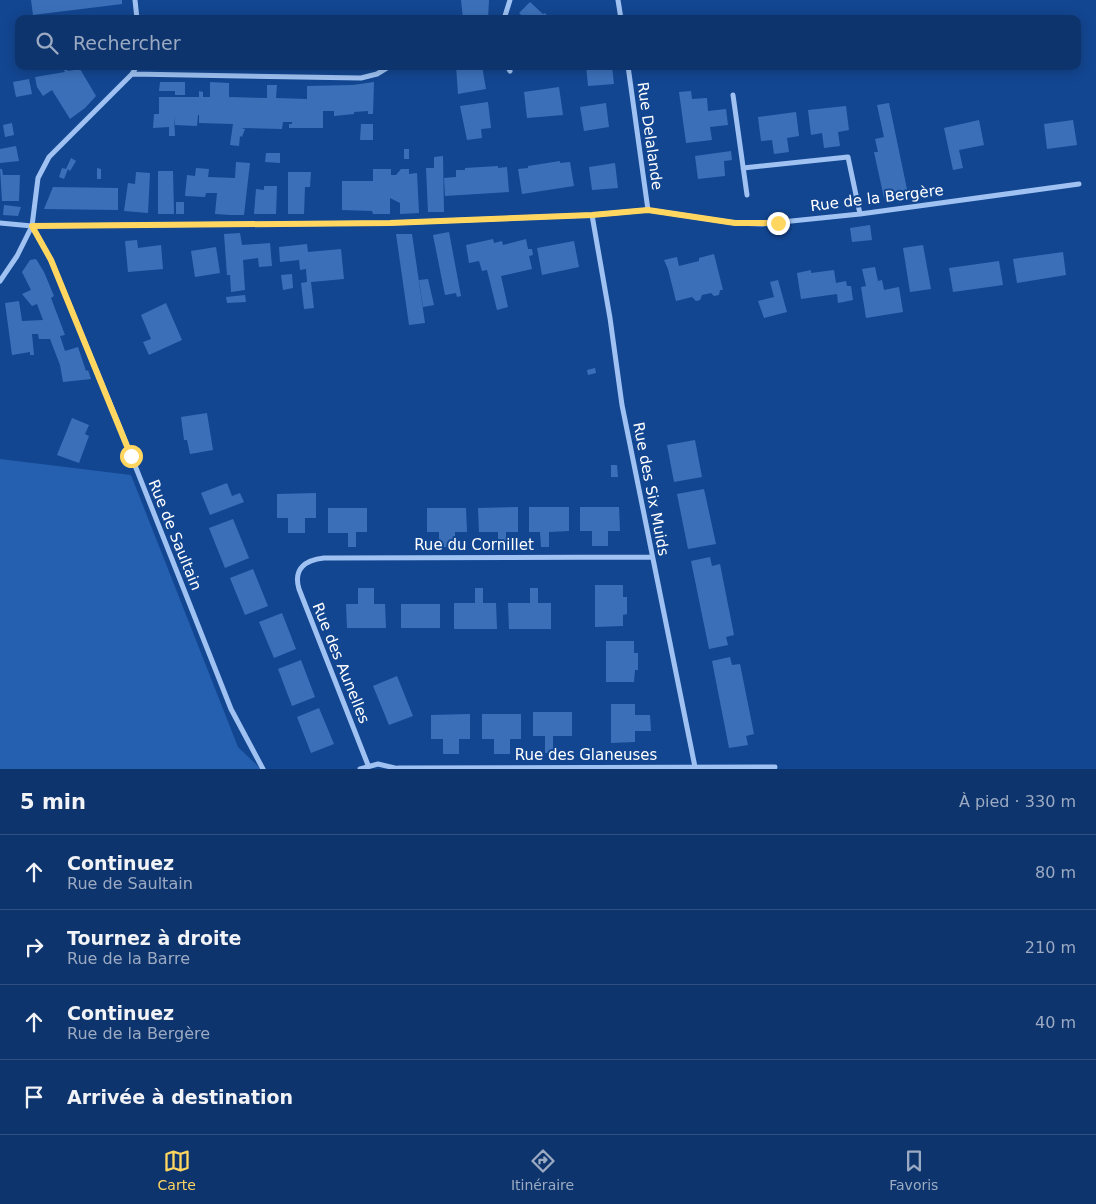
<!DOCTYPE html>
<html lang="fr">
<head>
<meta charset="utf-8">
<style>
  body { margin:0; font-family:"DejaVu Sans",sans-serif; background:#1c3f75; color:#f1f3f6 }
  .stop { position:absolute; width:15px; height:15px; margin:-11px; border:4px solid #ffd65f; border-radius:50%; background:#fff }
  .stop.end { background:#ffd65f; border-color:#fff; box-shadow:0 1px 5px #0008 }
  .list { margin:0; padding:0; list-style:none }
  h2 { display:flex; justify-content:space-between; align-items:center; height:65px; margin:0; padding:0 20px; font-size:21px }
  h2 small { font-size:16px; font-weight:400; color:#9baac2 }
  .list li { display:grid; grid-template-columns:32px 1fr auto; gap:15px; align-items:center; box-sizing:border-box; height:75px; padding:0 20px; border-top:1px solid #2e4f80 }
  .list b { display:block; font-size:19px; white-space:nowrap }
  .list p { margin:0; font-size:16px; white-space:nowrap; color:#9baac2 }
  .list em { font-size:16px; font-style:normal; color:#9baac2 }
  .icon { flex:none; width:28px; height:28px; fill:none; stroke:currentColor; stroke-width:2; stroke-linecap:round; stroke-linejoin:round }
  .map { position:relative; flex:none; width:1096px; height:769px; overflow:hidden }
  .search { position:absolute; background:#0e346d; box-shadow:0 2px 12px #0003; left:15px; right:15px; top:15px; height:55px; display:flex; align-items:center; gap:12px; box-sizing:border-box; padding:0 18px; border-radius:10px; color:#9baac2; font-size:19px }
  .sheet { height:365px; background:#0e346d }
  nav { display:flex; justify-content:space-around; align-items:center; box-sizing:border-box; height:70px; border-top:1px solid #2e4f80; background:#0e346d; font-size:14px; color:#9baac2 }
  nav a { display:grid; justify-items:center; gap:2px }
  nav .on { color:#ffd65f }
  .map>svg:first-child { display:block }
  .green { fill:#255fb0 }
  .building { fill:#3b70b9 }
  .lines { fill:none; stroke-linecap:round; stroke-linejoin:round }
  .minor { stroke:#9fc2f2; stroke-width:5 }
  .route { stroke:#ffd65f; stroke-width:6 }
  .labels { text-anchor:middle; stroke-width:4; stroke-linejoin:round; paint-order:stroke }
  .street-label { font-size:15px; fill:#fff; stroke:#134691 }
</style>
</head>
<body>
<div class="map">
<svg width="1096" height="769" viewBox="0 0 1096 769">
  <rect width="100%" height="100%" fill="#134691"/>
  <path class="green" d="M0,459L131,475L238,747L261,769H0Z"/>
  <path class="building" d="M31,0H122V4L33,15Z
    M461,0H489L488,19H463Z
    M530,2L543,14L545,13L550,19H526L519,13Z
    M176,66H223V70L176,68Z
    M456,66H482L486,89L458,94Z
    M586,66H612L614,84L588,86Z
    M66,68L68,71L80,69L96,96L85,108L70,119L52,90L43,96L37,87L35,77L65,72L63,69Z
    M29,79L32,94L16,97L13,82Z
    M160,82H185V95H175V91H159Z
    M210,82L229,83V97L267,98V85H277L276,98L307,99V86L353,85L374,82L373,114H368V111L354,112V114L334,116V111H323V128H289V124H292V122H283L282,129L241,128L245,129L242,137L240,136L239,146L230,145L233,124L199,123V115H198L197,126L175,125L174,115L175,136H169V127L153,128L154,114H159V97H199V91L203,92V97H210Z
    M559,87L563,115L527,118L524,92Z
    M691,91L692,99L707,98L708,111L726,109L728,125L710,127L712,140L686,143L679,92Z
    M488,102L491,128L481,129L482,138L467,140L460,106Z
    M606,103L609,127L584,131L580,107Z
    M889,103L908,194L884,198L874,152H878L875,139L884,137L877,105Z
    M846,106L849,130L838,132L840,146L824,148L822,133L811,135L808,110Z
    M796,112L799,136L787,138L789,152L774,154L772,140L761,141L758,117Z
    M979,120L984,145L959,150L963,168L953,170L944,128Z
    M1073,120L1077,145L1047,149L1044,124Z
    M12,123L14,135L5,137L3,125Z
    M361,124H373V140H360Z
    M16,146L19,161L0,163V149Z
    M404,149H409V159H404Z
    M731,151L732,160L724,161L725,176L698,179L695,156Z
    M266,153H280V163L265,162Z
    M443,156L444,212H428L426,168H434V157Z
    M71,158L76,161L70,171L68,169L64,179L59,177L62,168L66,169Z
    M560,161V163L570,162L574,186L522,194L518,169L528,168V166Z
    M236,162L250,163L244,215H231L215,214L217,193H206L205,197L185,196L187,175L195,176L196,168L209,169L208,177L235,178Z
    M615,163L618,188L592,190L589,167Z
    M498,166V168L507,167L509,192L445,196L444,178L456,177V170H465V168Z
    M97,168L101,169V179H97Z
    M0,169H2L3,175H20L19,201H2Z
    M373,169H391V175H396L401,169H409V174L417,173L419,213L400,214V203L390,198V214H373L372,211L342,210V181H373Z
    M158,171H173L174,214H158Z
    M136,172L150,173L148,213L124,211L128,183L135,184Z
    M288,172H311L310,187H305L304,214H288Z
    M264,186H277L276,214H254L256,189L264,190Z
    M53,187L118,188V210L44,209Z
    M176,202H184V214H176Z
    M4,205L21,207L18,216L3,215Z
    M870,225L872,240L852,242L850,228Z
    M449,232L461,296L457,297L456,293L445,295L433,235Z
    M240,233L242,245L270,243L272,266L259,267L258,258L243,260L245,290L231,292L230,275H227L224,234Z
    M396,234H412L425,323L409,325Z
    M493,239L494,243L502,241L503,245L526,239L528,249H532L533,255L529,256L532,269L501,276L508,307L497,310L487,270L482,271L479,261L469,263L466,245Z
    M137,240L138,248L161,245L163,269L128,272L125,241Z
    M574,241L579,267L542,275L537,248Z
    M307,244L308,252L341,249L344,279L311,282L314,308L304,309L301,283L307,282L306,269L300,270L299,260L280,262L279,247Z
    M923,245L931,289L910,292L903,248Z
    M216,247L220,273L195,277L191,251Z
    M1063,252L1066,275L1017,283L1013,259Z
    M714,254L723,290H720L719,295L714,296L711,293L702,295L700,300L696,301L692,297L676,301L668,269L664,260L677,257L679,266L699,261V258Z
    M36,259L44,272L54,296L51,298L65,335L60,336L65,351L78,347L86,371L88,370L91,379L63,382L60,365L50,339H39L38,334H32L34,355H30V352L12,355L5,303L19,301L22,321L43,320L37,304L32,306L22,294L31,290L22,272L30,260Z
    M999,261L1003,285L953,292L949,268Z
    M875,267L878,281L882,280L884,290L899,287L903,312L866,318L861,287L866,286L862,269Z
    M811,270V273L834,270L836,283L846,281L847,286H851L853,300L838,303L837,294L801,299L797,273Z
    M292,274L293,288L283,290L281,275Z
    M428,279L434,305L423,307L419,280Z
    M778,280L787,312L764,318L758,301L774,297L770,282Z
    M245,295L246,302L227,303L226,297Z
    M166,303L182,340L149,355L143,342L151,339L141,315Z
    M595,368L596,373L588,375L587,370Z
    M207,413L213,450L190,454L187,440H184L181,417Z
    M72,418L89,425L85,434L89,436L79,463L57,455Z
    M695,440L702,477L674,482L667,445Z
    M611,465H617L618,477H611Z
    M227,483L232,496L240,493L244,502L210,515L201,493Z
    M704,489L716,544L688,549L677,494Z
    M316,493V518H305V533H288V518H277V494Z
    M518,507V532H506V547H498V532H479L478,508Z
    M529,507H569V531L549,532V547H541L540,532H529Z
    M580,507H619L620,531H608V546H592V531H580Z
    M328,508H367V532H356V547H348V533H328Z
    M427,508H466L467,532H455V547H439V532H427Z
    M233,519L249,558L225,568L209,528Z
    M710,557L712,566L720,564L734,635L726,637L728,645L709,649L691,561Z
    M253,569L268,606L245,615L230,578Z
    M595,585H623V597H627V614L623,615V626L595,627Z
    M358,588H374V604H385L386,628H347L346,604H358Z
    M475,588H483V603H496L497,629H454V603H475Z
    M530,588H538V603H551V629H509L508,603H530Z
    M401,604H440V628H401Z
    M282,613L296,649L274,658L259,622Z
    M606,641H634V653H638V670H635L634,682H606Z
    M730,657L732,665L740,664L754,734L746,736L748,745L729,748L712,661Z
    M301,660L315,697L292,706L278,669Z
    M397,676L413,716L389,725L373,686Z
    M611,704H635V715H650L651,731H635V742L611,743Z
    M319,708L334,744L311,753L297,717Z
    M533,712H572V736H553V753H545V736H533Z
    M470,714V739H459V754H443V739H431V715Z
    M482,714H521V739H510V754H494V739H482Z"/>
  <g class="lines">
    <path class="minor" d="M135,0L137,19
      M618,0L621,19
      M504,19L510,0
      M507,66L510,71
      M628,66L648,210
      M132,74L361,78L377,74L390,66
      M733,95L747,195
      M743,168L848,157L860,214
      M592,215L610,318L622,405L695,767
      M0,223L32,226L390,223L592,215L648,210L735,223L762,224L860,214L1079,184
      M32,226L51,260L123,435L231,709L263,769
      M0,281L17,256L32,226L38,178L49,157L132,74L137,66
      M368,765L299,589C293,569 305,560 324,558L652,557
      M398,768L775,767
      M360,769L378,764L399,769"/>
  </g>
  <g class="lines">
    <path class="route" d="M131,456L51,260L32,226L390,223L592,215L648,210L735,223H778"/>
  </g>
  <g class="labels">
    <g class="street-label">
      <text transform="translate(650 136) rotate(82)" y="5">Rue Delalande</text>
      <text transform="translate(877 198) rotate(-7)" y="5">Rue de la Bergère</text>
      <text transform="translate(651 489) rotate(79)" y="5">Rue des Six Muids</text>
      <text transform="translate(175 535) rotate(68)" y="5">Rue de Saultain</text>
      <text x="474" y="550">Rue du Cornillet</text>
      <text transform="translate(341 663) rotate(68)" y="5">Rue des Aunelles</text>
      <text x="586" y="760">Rue des Glaneuses</text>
    </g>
  </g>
</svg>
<div class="stop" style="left:131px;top:456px"></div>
<div class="stop end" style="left:778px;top:223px"></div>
<div class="search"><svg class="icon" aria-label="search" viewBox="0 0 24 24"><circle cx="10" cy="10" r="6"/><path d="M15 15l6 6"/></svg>Rechercher</div>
</div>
<section class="sheet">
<h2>5 min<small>À pied · 330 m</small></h2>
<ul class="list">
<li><svg class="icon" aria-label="ahead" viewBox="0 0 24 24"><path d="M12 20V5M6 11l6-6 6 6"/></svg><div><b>Continuez</b><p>Rue de Saultain</p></div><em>80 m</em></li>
<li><svg class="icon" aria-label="right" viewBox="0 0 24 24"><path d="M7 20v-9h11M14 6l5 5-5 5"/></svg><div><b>Tournez à droite</b><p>Rue de la Barre</p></div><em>210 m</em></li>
<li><svg class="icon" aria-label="ahead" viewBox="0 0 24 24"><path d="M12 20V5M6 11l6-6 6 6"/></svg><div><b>Continuez</b><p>Rue de la Bergère</p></div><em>40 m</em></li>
<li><svg class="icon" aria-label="arrive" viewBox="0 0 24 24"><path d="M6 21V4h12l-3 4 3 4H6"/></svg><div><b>Arrivée à destination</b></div></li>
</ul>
</section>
<nav>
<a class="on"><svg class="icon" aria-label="map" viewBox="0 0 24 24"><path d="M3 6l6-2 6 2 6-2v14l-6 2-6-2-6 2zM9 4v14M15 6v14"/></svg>Carte</a>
<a><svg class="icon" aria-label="directions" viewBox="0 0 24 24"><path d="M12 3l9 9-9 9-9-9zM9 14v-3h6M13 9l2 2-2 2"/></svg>Itinéraire</a>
<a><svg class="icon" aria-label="saved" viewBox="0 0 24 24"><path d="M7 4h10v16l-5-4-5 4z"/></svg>Favoris</a>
</nav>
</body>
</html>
